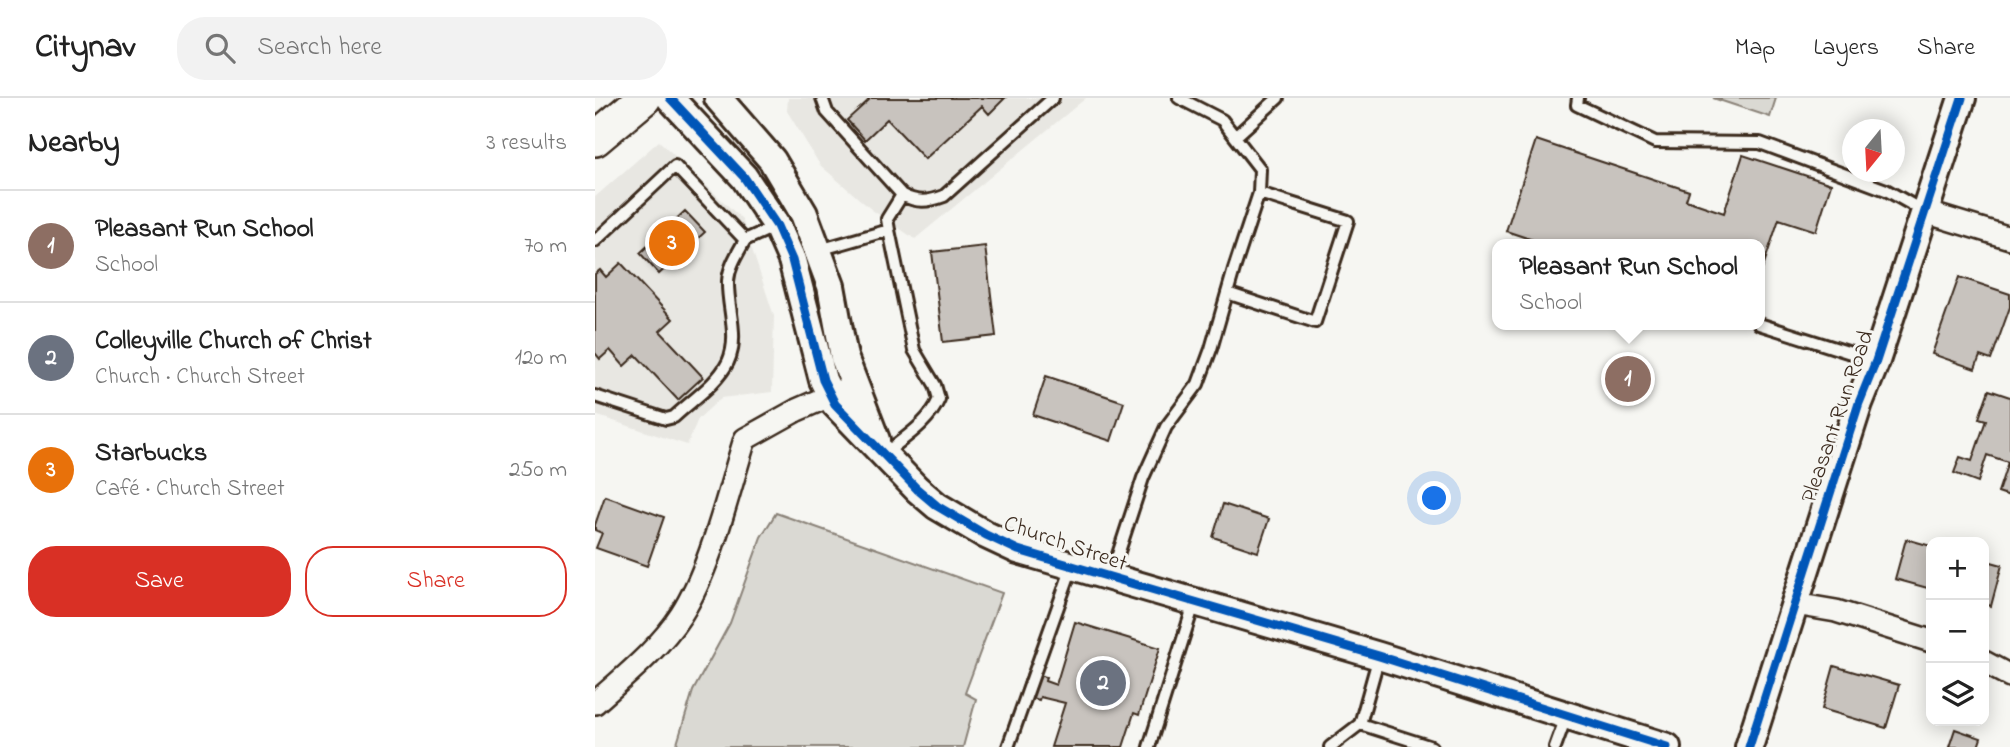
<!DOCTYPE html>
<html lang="en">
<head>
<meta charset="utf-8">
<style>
  body { margin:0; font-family:"Indie Flower",sans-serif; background:#f2f2f2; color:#222 }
  .controls { position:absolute; right:21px; bottom:21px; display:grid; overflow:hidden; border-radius:14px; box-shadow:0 4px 18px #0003 }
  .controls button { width:63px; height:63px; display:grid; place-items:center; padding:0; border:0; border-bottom:2px solid #e0e0e0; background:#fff; color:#222; font:35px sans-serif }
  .compass { position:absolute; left:1247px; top:21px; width:63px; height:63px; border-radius:50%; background:#fff; box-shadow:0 4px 18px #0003; rotate:198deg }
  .you { position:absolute; left:840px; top:401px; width:24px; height:24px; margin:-18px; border:5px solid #fff; border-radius:50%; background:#1a73e8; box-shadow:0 0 0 10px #1a73e833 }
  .badge { display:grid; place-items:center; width:46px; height:46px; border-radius:50%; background:#d93025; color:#fff; font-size:23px; font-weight:700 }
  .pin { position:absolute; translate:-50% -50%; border:4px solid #fff; box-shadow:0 2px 7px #0006 }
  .popup { position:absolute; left:897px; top:141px; width:273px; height:91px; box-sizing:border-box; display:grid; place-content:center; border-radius:14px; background:#fff; filter:drop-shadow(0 2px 5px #0005); font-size:23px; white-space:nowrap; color:#767676 }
  .popup b { font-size:26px; color:#222 }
  .popup::after { content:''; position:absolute; left:50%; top:100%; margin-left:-14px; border:14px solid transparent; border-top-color:#fff }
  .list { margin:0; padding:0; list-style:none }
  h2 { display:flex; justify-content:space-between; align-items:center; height:91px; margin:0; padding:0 28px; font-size:30px }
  h2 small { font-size:23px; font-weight:400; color:#767676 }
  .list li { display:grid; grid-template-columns:46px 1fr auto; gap:21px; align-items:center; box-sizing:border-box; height:112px; padding:0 28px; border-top:2px solid #e0e0e0 }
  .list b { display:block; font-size:26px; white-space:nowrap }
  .list p { margin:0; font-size:23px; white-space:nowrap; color:#767676 }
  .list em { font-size:23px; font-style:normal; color:#767676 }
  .actions { display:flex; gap:14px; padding:21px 28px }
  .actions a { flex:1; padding:16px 0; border:2px solid #d93025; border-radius:28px; text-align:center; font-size:24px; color:#d93025 }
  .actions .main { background:#d93025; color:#fff }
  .icon { flex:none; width:38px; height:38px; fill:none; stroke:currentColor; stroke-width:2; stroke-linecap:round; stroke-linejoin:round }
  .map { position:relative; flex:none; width:1415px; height:649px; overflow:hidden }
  header { display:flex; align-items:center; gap:42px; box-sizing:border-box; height:98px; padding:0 35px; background:#fff; border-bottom:2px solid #e0e0e0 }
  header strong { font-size:33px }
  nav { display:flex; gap:38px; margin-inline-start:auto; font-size:24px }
  .search { width:490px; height:63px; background:#f2f2f2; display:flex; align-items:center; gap:18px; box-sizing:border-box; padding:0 24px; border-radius:28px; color:#767676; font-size:26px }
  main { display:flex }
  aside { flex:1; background:#fff }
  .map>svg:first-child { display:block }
  .built { fill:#e8e7e2 }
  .green { fill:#dad9d3; stroke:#8a8278; stroke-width:2 }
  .building { fill:#c8c3be; stroke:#3b2a1e; stroke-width:2 }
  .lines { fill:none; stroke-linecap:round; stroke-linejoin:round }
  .service-casing { stroke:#3b2a1e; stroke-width:16 }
  .minor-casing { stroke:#3b2a1e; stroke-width:26 }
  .tertiary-casing { stroke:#3b2a1e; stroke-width:32 }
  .primary-casing { stroke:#3b2a1e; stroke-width:38 }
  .service { stroke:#f6f6f2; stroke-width:10 }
  .minor { stroke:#f6f6f2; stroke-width:21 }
  .tertiary { stroke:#f6f6f2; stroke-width:26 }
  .primary { stroke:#f6f6f2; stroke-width:33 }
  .cycleway-casing { stroke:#f6f6f2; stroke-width:13 }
  .cycleway { stroke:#0057b8; stroke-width:9 }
  .labels { text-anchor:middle; stroke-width:6; stroke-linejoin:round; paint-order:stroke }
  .street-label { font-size:23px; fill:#3b2a1e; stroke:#f6f6f2 }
</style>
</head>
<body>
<header>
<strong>Citynav</strong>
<div class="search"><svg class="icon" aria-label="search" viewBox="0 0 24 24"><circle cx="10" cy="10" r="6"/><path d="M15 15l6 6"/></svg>Search here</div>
<nav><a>Map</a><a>Layers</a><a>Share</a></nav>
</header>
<main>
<aside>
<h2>Nearby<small>3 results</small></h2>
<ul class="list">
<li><span class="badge" style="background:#8d6e63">1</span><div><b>Pleasant Run School</b><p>School</p></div><em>70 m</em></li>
<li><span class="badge" style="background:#6b7280">2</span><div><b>Colleyville Church of Christ</b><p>Church · Church Street</p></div><em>120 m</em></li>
<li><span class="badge" style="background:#e8710a">3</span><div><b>Starbucks</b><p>Café · Church Street</p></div><em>250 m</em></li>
</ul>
<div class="actions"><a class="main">Save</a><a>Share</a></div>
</aside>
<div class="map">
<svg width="1415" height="649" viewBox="0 0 1415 649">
  <rect width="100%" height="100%" fill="#f6f6f2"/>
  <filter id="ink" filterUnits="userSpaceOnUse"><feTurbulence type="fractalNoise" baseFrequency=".0143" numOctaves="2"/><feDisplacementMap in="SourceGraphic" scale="14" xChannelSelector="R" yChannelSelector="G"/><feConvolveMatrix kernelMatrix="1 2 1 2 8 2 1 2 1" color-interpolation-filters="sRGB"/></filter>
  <g filter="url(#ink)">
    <path class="built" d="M193,0H491L320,141L277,112L225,67L192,13Z
      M64,43L147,121L179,218L177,294L126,300L103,321L92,347L0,317V99Z"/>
    <path class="green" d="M1118,0H1181L1175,19Z
      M181,415L407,495L370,595L381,601L368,649H81L98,593L135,525L166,439Z"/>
    <path class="building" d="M272,0H410L394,16L387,8L330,61L292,21L270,42L252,22L274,2Z
      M941,42L1094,93L1091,102L1129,115L1148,57L1236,86L1221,133L1184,121L1164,181V146H950L911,133Z
      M90,113L110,134L64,176L45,155Z
      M390,148L401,238L348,244L337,154Z
      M26,165L78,221L65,233L108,279L83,302L41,257L29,268L15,252L5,261L0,255V176L5,172L11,179Z
      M1364,179L1415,196V209L1396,262L1385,258L1380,271L1337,256Z
      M451,278L529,304L516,343L438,317Z
      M1394,292L1415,299V398L1403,394L1413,364L1392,357L1383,384L1359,375L1365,359L1377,363L1391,322L1384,320Z
      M10,398L69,419L52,468L1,450L7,435L0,432V427Z
      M628,406L674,421L663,454L618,439Z
      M1311,441L1336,448V491L1300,481Z
      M1389,462L1407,467L1396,508L1389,506Z
      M480,524L565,550L544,617L539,615L528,649H456L470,605L445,599L444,602L425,597L432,574L451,579L450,583L461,587Z
      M1239,568L1304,587L1291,630L1227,611Z
      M1360,631L1386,640L1383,649H1354Z"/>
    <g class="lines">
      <defs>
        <path id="service" d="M227,0L232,14L307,97C322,105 333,104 349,98L458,0
          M983,0L982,7L1060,44L1165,45L1291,92L1330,114
          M640,39L683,0
          M0,143L80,68L150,142L181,128
          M224,152L294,132
          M632,195L720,224L753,123L664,95
          M1164,226L1281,263
          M0,298L71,321L79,319C97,302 122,286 133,264C145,238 132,210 133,183C134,168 143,155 150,142
          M289,356C309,340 334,325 344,301L340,287L319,252L294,132L292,121L307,97
          M516,478L548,380L571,329L603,286L616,251L639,171L664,95L665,71L627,22L584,0
          M784,558L765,626L837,649
          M413,649L477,469
          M554,649L599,506
          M735,649L765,626
          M960,649L971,619"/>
        <path id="minor" d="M1330,114L1415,140
          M1200,506L1241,513L1336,543
          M1389,564L1415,578
          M0,605C30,578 64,551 86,517C116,470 133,395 150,341L202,312L248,292"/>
        <path id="tertiary" d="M75,0L149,79L182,128L197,162L228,282L240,306L322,391L342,408L391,437L423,452L784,558L1072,649
          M123,0L177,62L209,116L236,188L249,259L281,342
          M1154,649L1264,305L1281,263L1367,0"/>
        <path id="primary" d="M0,41L49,0"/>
      </defs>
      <use href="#service" class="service-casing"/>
      <use href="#minor" class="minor-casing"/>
      <use href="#tertiary" class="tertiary-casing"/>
      <use href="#primary" class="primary-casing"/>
      <use href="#service" class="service"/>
      <use href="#minor" class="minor"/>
      <use href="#tertiary" class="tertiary"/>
      <use href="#primary" class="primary"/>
      <defs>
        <path id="cycleway" d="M75,0L149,79L182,128L197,162L228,282L240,306L322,391L342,408L391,437L423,452L784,558L1072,649
          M1154,649L1264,305L1281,263L1367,0"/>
      </defs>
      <use href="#cycleway" class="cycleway-casing"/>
      <use href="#cycleway" class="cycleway"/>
    </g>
  </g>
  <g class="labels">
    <g class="street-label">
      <text transform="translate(1241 318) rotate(-71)" y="8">Pleasant Run Road</text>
      <text transform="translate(471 444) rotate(19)" y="8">Church Street</text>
    </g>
  </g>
</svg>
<div class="controls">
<button>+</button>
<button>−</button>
<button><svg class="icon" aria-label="layers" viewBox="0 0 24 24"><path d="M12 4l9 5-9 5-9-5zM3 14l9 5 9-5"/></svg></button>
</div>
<svg class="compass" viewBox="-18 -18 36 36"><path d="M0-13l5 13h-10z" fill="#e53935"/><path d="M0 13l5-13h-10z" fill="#767676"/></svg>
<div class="you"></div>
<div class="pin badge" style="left:1033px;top:281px;background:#8d6e63">1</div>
<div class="popup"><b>Pleasant Run School</b>School</div>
<div class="pin badge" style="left:508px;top:585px;background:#6b7280">2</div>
<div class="pin badge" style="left:77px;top:145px;background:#e8710a">3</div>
</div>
</main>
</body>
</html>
